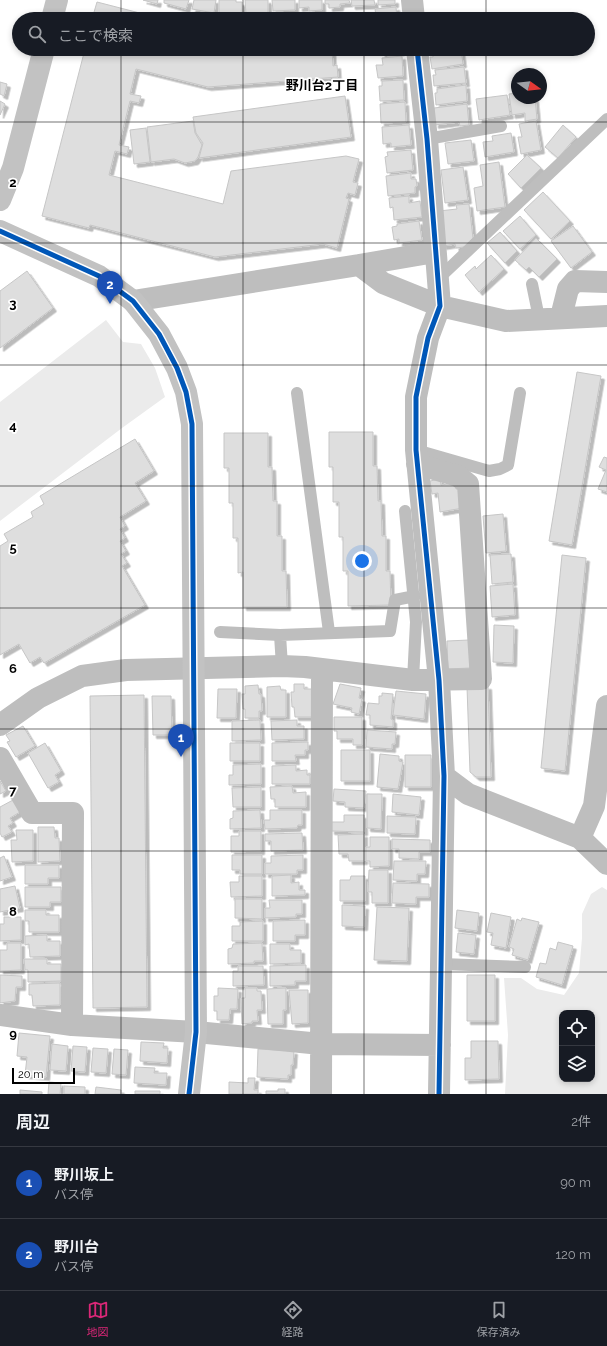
<!DOCTYPE html>
<html lang="ja">
<head>
<meta charset="utf-8">
<style>
  body { margin:0; font-family:Raleway,"Noto Sans JP",sans-serif; background:#242831; color:#f1f3f6 }
  .controls { position:absolute; right:12px; bottom:12px; display:grid; overflow:hidden; border-radius:8px; box-shadow:0 2px 6px #0003 }
  .controls button { width:36px; height:36px; display:grid; place-items:center; padding:0; border:0; border-bottom:1px solid #363941; background:#171b24; color:#f1f3f6; font:20px sans-serif }
  .compass { position:absolute; left:511px; top:68px; width:36px; height:36px; border-radius:50%; background:#171b24; box-shadow:0 2px 6px #0003; rotate:105deg }
  .scale { position:absolute; left:12px; bottom:10px; width:63px; box-sizing:border-box; padding-left:4px; border:2px solid #000; border-top:0; font-size:11px; line-height:14px; white-space:nowrap; color:#000; -webkit-text-stroke:3px #fff; paint-order:stroke }
  .you { position:absolute; left:362px; top:561px; width:14px; height:14px; margin:-10px; border:3px solid #fff; border-radius:50%; background:#1a73e8; box-shadow:0 0 0 6px #1a73e833 }
  .badge { display:grid; place-items:center; width:26px; height:26px; border-radius:50%; background:#db2777; color:#fff; font-size:13px; font-weight:700 }
  .pin { position:absolute; translate:-50% -33px; filter:drop-shadow(0 1px 2px #0008) }
  .pin::after { content:''; position:absolute; top:21px; width:14px; height:12px; background:inherit; clip-path:polygon(0 0,100% 0,50% 100%) }
  .list { margin:0; padding:0; list-style:none }
  h2 { display:flex; justify-content:space-between; align-items:center; height:52px; margin:0; padding:0 16px; font-size:17px }
  h2 small { font-size:13px; font-weight:400; color:#9ea1a6 }
  .list li { display:grid; grid-template-columns:26px 1fr auto; gap:12px; align-items:center; box-sizing:border-box; height:72px; padding:0 16px; border-top:1px solid #363941 }
  .list b { display:block; font-size:15px; white-space:nowrap }
  .list p { margin:0; font-size:13px; white-space:nowrap; color:#9ea1a6 }
  .list em { font-size:13px; font-style:normal; color:#9ea1a6 }
  .icon { flex:none; width:22px; height:22px; fill:none; stroke:currentColor; stroke-width:2; stroke-linecap:round; stroke-linejoin:round }
  .map { position:relative; flex:none; width:607px; height:1094px; overflow:hidden }
  .search { position:absolute; background:#171b24; box-shadow:0 2px 6px #0003; left:12px; right:12px; top:12px; height:44px; display:flex; align-items:center; gap:10px; box-sizing:border-box; padding:0 14px; border-radius:22px; color:#9ea1a6; font-size:15px }
  .sheet { height:196px; background:#171b24 }
  nav { display:flex; justify-content:space-around; align-items:center; box-sizing:border-box; height:56px; border-top:1px solid #363941; background:#171b24; font-size:11px; color:#9ea1a6 }
  nav a { display:grid; justify-items:center; gap:2px }
  nav .on { color:#db2777 }
  .map>svg:first-child { display:block }
  .green { fill:#ebebeb; fill-rule:evenodd }
  .building { fill:#dedede; stroke:#c6c6c6; filter:url(#shadow) }
  .lines { fill:none; stroke-linecap:round; stroke-linejoin:round }
  .lane { stroke:#bebebe; stroke-width:12 }
  .street { stroke:#bebebe; stroke-width:22 }
  .secondary { stroke:#c2c2c2; stroke-width:22 }
  .cycleway-casing { stroke:#fff; stroke-width:8 }
  .cycleway { stroke:#0057b8; stroke-width:5 }
  .grid { fill:none; stroke:#000; stroke-width:1; stroke-opacity:0.55 }
  .labels { text-anchor:middle; stroke-width:3.5; stroke-linejoin:round; paint-order:stroke }
  .neighbourhood-label { font-size:13px; font-weight:bold; fill:#000; stroke:#fff }
  .grid-label { font-size:13px; text-anchor:middle; font-weight:bold; fill:#000; stroke:#fff; stroke-width:3.5; stroke-linejoin:round; paint-order:stroke }
</style>
</head>
<body>
<div class="map">
<svg width="607" height="1094" viewBox="0 0 607 1094">
  <defs>
    <filter id="shadow"><feDropShadow dx="3.5" dy="3.5" stdDeviation="0" flood-color="#0004"/></filter>
  </defs>
  <rect width="100%" height="100%" fill="#fff"/>
  <path class="green" d="M106,320L123,342L141,344L155,368L165,397L122,428L0,521V402Z
    M602,887L607,890V1094H505L508,1035L504,978H521L537,989L564,995L579,973L582,938V914L591,894ZM562,1013H592V1079H562Z"/>
  <path class="building" d="M143,0H158L157,4Z
    M164,0H189L186,9L164,3Z
    M194,0H216L214,13L192,9Z
    M219,0H236V2H242V14L219,13Z
    M245,0H268V13L246,14Z
    M272,0H295V10L273,11Z
    M299,0H322V10L309,11V7L299,8Z
    M325,0H349L350,3L340,4V7L329,8V4H325Z
    M351,0H374L375,5L352,6Z
    M378,0H395V4L378,5Z
    M97,2L163,19H92Z
    M396,7L397,19H373V17L376,16L375,9Z
    M85,49H332L333,66L337,65L338,77L208,87L136,69L130,94L141,96L139,103L130,101L119,145L129,147L127,154L115,151L109,175L223,204L231,171L346,156L359,159L353,182L358,183L355,195L348,193L346,198L349,199L337,248L323,244L215,257L90,225L89,228L42,216Z
    M381,49H400L401,52L382,54Z
    M461,49L463,64L432,69L430,57H433V53Z
    M402,56L403,76L378,78L376,65H383L382,58Z
    M464,67L466,83L434,86L433,75H436L435,70Z
    M403,80L404,100L380,101L379,86H382V81Z
    M0,82L7,84L4,96L0,94Z
    M466,85L467,101L436,105L435,93H437V89Z
    M517,93V98H535L537,119L525,121V113L512,115L509,94Z
    M507,95L510,115L479,120L476,99Z
    M345,96L351,137L199,158L203,143L196,133L193,117Z
    M0,101L5,104L0,115Z
    M405,102L406,122L381,123L380,104Z
    M467,104L469,125L460,126L459,122L435,125L434,108Z
    M193,121L195,133L202,145L198,157L195,161L185,163L174,159L151,162L147,127Z
    M536,121L541,150L521,154L518,137H522L519,124Z
    M409,125L411,145L391,147V143L383,144L382,127Z
    M563,125L576,137L558,158L545,147Z
    M146,128L150,162L134,164L130,130Z
    M511,133L514,152L485,157L483,142L493,141L492,136Z
    M471,140L474,161L448,164L445,143Z
    M411,150L413,170L387,173L385,157L388,156L387,152Z
    M527,155L541,168L521,188L508,174Z
    M499,162L505,207L477,211L474,188L483,186L480,165Z
    M463,167L468,200L445,203L441,170Z
    M411,173V179H416L417,186L415,187V193L388,196L386,176Z
    M543,192L570,221L551,239L524,210Z
    M409,196V203L420,201L422,217L394,220L393,207L390,208L389,198Z
    M469,204L473,238L464,247L456,248L455,244L443,246L439,211L457,209L456,205Z
    M520,216L536,235L520,249L503,231Z
    M419,221L422,240L399,243V239L394,240L392,227L397,226V224Z
    M573,226L592,252L571,268L551,241Z
    M500,232L517,251L505,263L487,243Z
    M536,238L557,259L539,277L529,267L526,270L515,260Z
    M491,255L504,269L479,292L465,275L475,266L476,269Z
    M27,271L53,308L0,348V291Z
    M577,372L601,376L572,545L549,541Z
    M329,432H373V466H377L378,501H381L382,536H386V571H390L391,605L348,606V571H343V537H339V502H333V467H329Z
    M224,433H268V467H272L273,501H277V536H282V571H286L287,607H243V572L238,573V538H233V503H229V468H224Z
    M135,439L154,471L135,483L146,501L120,517L125,526L120,529L125,538L120,541L126,551L121,554L127,563L122,566L145,605L44,663L40,657L30,663L19,644L0,655V546L8,541L4,534L33,517L31,512L44,504L40,496Z
    M604,457L607,458V492L598,489L606,470L599,467Z
    M440,479L441,485L455,483L456,489H460L463,508L440,512L438,493L432,494L430,481Z
    M503,514L506,551L486,553L483,516Z
    M511,554L513,582L492,584L490,555Z
    M562,555L586,558L565,771L541,768Z
    M513,584L515,615L492,617L490,586Z
    M494,625L514,626L513,663L493,662Z
    M469,640L470,668L448,669L447,641Z
    M294,684H304V689H312V717H295L294,707H292L291,692H294Z
    M340,684L361,688L359,698L362,699L359,714L351,712L352,708L333,704Z
    M258,685L259,694H261L262,711H259V718H245V709H243L242,694H245V686Z
    M280,686L281,690H286V717H267V687Z
    M488,686L491,777H476L470,772L467,687Z
    M218,689H237L236,718H217Z
    M396,691L426,694L424,719L393,715Z
    M382,693L393,694L391,719L393,720V727L370,725V715H366L368,703L379,704V696H382Z
    M144,695L147,1007L93,1008L90,696Z
    M152,696H171L172,735H153Z
    M334,717H362V745H353V739H337V731H334Z
    M260,720L261,740L232,741V721Z
    M297,720V726H304V739L272,740L271,721Z
    M23,726L35,746L16,757L7,742L10,741L6,735Z
    M367,730L396,732L395,744H392V749L366,747Z
    M308,742V750H305V755H295L296,761H272V743Z
    M45,743L61,771L55,775L59,782L48,788L28,753Z
    M230,743H260V761H230Z
    M341,750H370V781H341Z
    M380,754L399,756V761L403,762L398,789L377,787Z
    M405,755H431V787H405Z
    M261,764V784L229,785V775H233V765Z
    M296,765V771L307,770V775H310V784H272V766Z
    M0,781L6,791L0,794Z
    M292,786L293,793L306,792V807H275V799H271L270,787Z
    M261,787V807H233L232,788Z
    M334,789L366,791L364,808L345,807V802L333,801Z
    M367,794H382L381,829L367,828Z
    M393,794L421,797L419,815L392,812Z
    M13,800L20,812L10,818L13,823L8,826L12,832L2,837L0,833V807Z
    M260,810L261,828L230,829V819L233,818V811Z
    M270,810H302V825H298L297,828L265,829L264,820H270Z
    M344,815H364V832L331,831V822H344Z
    M387,816L416,817L415,834L387,833Z
    M38,827H54L55,838H59L60,861L38,862Z
    M16,830H33V861L12,862L11,840H17Z
    M239,831H261V851L231,852V836H239Z
    M302,833L303,850L271,851V841H265V834Z
    M364,834V861H349L348,854H339L338,835Z
    M370,837H389V866L370,867V861H366V847H370Z
    M392,839L430,840V852H419V859L399,858V849H392Z
    M232,855H262V874H240V870H232Z
    M303,855V870H297V874H265V863H271V856Z
    M4,856L12,877L0,881V858Z
    M394,861H426L425,874H417V881L393,880Z
    M25,865H59V878H48V884H25Z
    M369,870H388V903H372V892H368Z
    M291,875V883L299,882V890H305V895L272,896V876Z
    M239,876H262V896L231,897L230,882H239Z
    M351,876H365V901H340V880H350Z
    M393,883L429,884V897H416V904L392,903Z
    M15,886L20,908L0,912V889Z
    M25,887H61V902H50V907H25Z
    M235,899H262V919L235,918Z
    M269,900H302V914H296V917L265,918V908H270Z
    M342,905L365,906L364,927L342,926Z
    M377,907L409,908L407,961L374,960Z
    M25,910H46V915H59V932H29V921H25Z
    M457,910L479,913L477,931L455,928Z
    M491,913L511,917L506,948L491,945L493,933L487,932Z
    M4,917H21V940L0,941V924H4Z
    M522,918L539,922L528,960L512,955L514,949L509,947L517,919L521,921Z
    M305,920V935H295V941H273V921Z
    M263,921V941H232V926H240V922Z
    M458,933L476,935L474,954L456,952Z
    M47,935V941H60V956L30,957L29,944L25,945V936Z
    M558,942L573,946L562,985L536,977L540,963L546,964L550,948L556,950Z
    M7,943H21V970L0,971V950H7Z
    M262,943L263,961H254V963L228,964V949L232,948L233,944Z
    M270,944H290V950H301V963L270,964Z
    M24,959H47V964H61V981L28,982V970H25Z
    M306,965V981H295V985L270,986V966Z
    M238,966H263L264,985L233,986V971H238Z
    M0,975L22,976V987H16L15,1001L0,1003Z
    M467,975H495V1021H467Z
    M60,983V1005L33,1006L32,995H29V984Z
    M218,988L238,989L237,1009H230L229,1020H217V1011H214V996H218Z
    M245,988H257V991H261L262,1010H257L258,1021H252V1023L242,1024L241,998H245Z
    M286,988V1010H283V1024H268L267,989Z
    M289,990H308V1023L292,1024Z
    M19,1033L50,1036L46,1077L25,1075L27,1057L17,1056Z
    M471,1041H498L499,1079L465,1080V1058H471Z
    M141,1042L164,1043L163,1048H168L167,1063L140,1061Z
    M52,1044L68,1046L66,1071L50,1070Z
    M73,1046L87,1047L85,1072L71,1071Z
    M93,1048L108,1049L106,1073L91,1072Z
    M114,1049L128,1050L126,1075L112,1074Z
    M258,1049L294,1051L293,1065H291V1075H288V1079L257,1077Z
    M135,1067L155,1068L154,1073H167L166,1085L134,1083Z
    M248,1078H255L254,1090H258V1094H229V1082L248,1083Z
    M49,1082L61,1083L60,1094H48Z
    M64,1086L85,1087V1094H64Z
    M96,1087L121,1090V1094H95Z
    M278,1089H285V1094H266V1091H278Z
    M20,1090L42,1092V1094H20Z
    M135,1091H160V1094H135Z"/>
  <g class="lines">
    <path class="lane" d="M427,139L501,126
      M438,279L607,119
      M532,284L539,318
      M297,393L329,632
      M416,450L489,471L500,469L508,465L520,393
      M405,511L416,622L413,680
      M220,632L280,635L390,631L395,600L415,596
      M280,635L282,666
      M442,964L525,967"/>
    <path class="street" d="M412,0L414,19
      M417,49L427,139L440,306L428,338L416,397V450L439,680L444,776L439,1094
      M359,265L435,252
      M133,301L359,265L383,283L440,306L506,321L607,316
      M561,317L568,289L575,281L607,282
      M0,725L38,698L82,676L126,670L282,666L305,667L413,680L481,679L468,484L458,476L417,464
      M0,758L32,813H73L72,1025
      M444,776L468,794L580,838L607,864
      M580,838L594,806L607,706
      M0,1015L72,1025L196,1032L321,1044L440,1045
      M321,1094L322,670"/>
    <path class="secondary" d="M52,19L57,0
      M0,200L13,168L44,49
      M0,231L99,276L133,301L159,334L177,368L186,392L192,424L196,1032L189,1094"/>
    <defs>
      <path id="cycleway" d="M417,49L427,139L440,306L428,338L416,397V450L439,680L444,776L439,1094
        M0,231L99,276L133,301L159,334L177,368L186,392L192,424L196,1032L189,1094"/>
    </defs>
    <use href="#cycleway" class="cycleway-casing"/>
    <use href="#cycleway" class="cycleway"/>
  </g>
  <path class="grid" d="M121,0V19M243,0V19M364,0V19M486,0V19M121,49V1094M243,49V1094M364,49V1094M486,49V1094M0,122H607M0,243H607M0,365H607M0,486H607M0,608H607M0,729H607M0,851H607M0,972H607"/>
  <g class="labels">
    <g class="neighbourhood-label">
      <text x="322" y="90">野川台2丁目</text>
    </g>
  </g>
  <g class="grid-label">
    <text x="13" y="187">2</text>
    <text x="13" y="308">3</text>
    <text x="13" y="430">4</text>
    <text x="13" y="552">5</text>
    <text x="13" y="673">6</text>
    <text x="13" y="795">7</text>
    <text x="13" y="916">8</text>
    <text x="13" y="1038">9</text>
  </g>
</svg>
<div class="controls">
<button><svg class="icon" aria-label="locate" viewBox="0 0 24 24"><circle cx="12" cy="12" r="6"/><path d="M12 2v4M12 18v4M2 12h4M18 12h4"/></svg></button>
<button><svg class="icon" aria-label="layers" viewBox="0 0 24 24"><path d="M12 4l9 5-9 5-9-5zM3 14l9 5 9-5"/></svg></button>
</div>
<svg class="compass" viewBox="-18 -18 36 36"><path d="M0-13l5 13h-10z" fill="#e53935"/><path d="M0 13l5-13h-10z" fill="#9ea1a6"/></svg>
<div class="scale">20 m</div>
<div class="you"></div>
<div class="pin badge" style="left:181px;top:757px;background:#1a4fb4">1</div>
<div class="pin badge" style="left:110px;top:304px;background:#1a4fb4">2</div>
<div class="search"><svg class="icon" aria-label="search" viewBox="0 0 24 24"><circle cx="10" cy="10" r="6"/><path d="M15 15l6 6"/></svg>ここで検索</div>
</div>
<section class="sheet">
<h2>周辺<small>2件</small></h2>
<ul class="list">
<li><span class="badge" style="background:#1a4fb4">1</span><div><b>野川坂上</b><p>バス停</p></div><em>90 m</em></li>
<li><span class="badge" style="background:#1a4fb4">2</span><div><b>野川台</b><p>バス停</p></div><em>120 m</em></li>
</ul>
</section>
<nav>
<a class="on"><svg class="icon" aria-label="map" viewBox="0 0 24 24"><path d="M3 6l6-2 6 2 6-2v14l-6 2-6-2-6 2zM9 4v14M15 6v14"/></svg>地図</a>
<a><svg class="icon" aria-label="directions" viewBox="0 0 24 24"><path d="M12 3l9 9-9 9-9-9zM9 14v-3h6M13 9l2 2-2 2"/></svg>経路</a>
<a><svg class="icon" aria-label="saved" viewBox="0 0 24 24"><path d="M7 4h10v16l-5-4-5 4z"/></svg>保存済み</a>
</nav>
</body>
</html>
